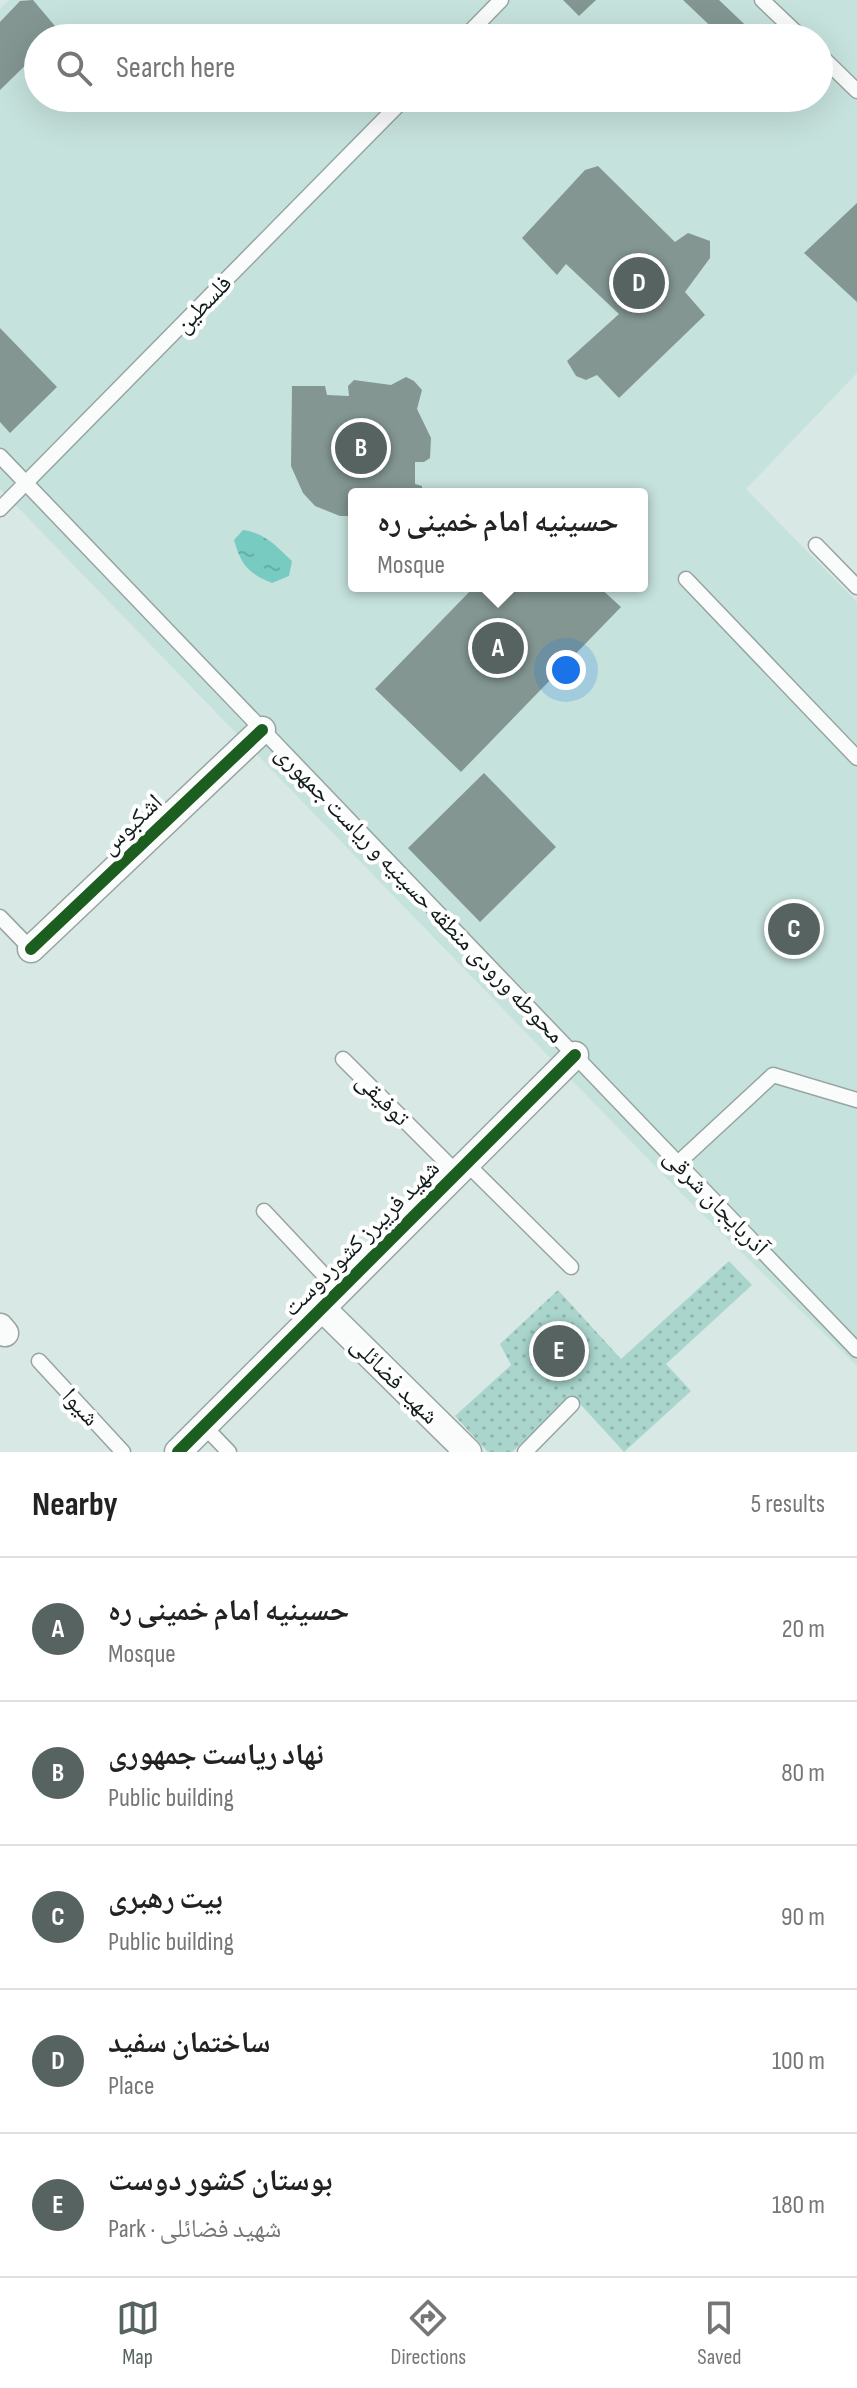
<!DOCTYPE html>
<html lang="en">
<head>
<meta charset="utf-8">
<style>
  body { margin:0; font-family:"Sofia Sans Condensed","Noto Naskh Arabic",sans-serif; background:#f2f2f2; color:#222 }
  .you { position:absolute; left:566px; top:670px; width:28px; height:28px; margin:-20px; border:6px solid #fff; border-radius:50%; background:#1a73e8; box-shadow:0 0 0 12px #1a73e833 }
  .badge { display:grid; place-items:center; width:52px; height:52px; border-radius:50%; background:#576361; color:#fff; font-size:26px; font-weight:700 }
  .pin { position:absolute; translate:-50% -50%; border:4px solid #fff; box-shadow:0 2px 8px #0006 }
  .popup { position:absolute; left:348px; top:488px; width:300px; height:104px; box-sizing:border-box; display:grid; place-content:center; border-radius:8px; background:#fff; filter:drop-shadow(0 2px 6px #0005); font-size:26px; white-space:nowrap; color:#767676 }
  .popup b { font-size:30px; color:#222 }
  .popup::after { content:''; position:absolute; left:50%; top:100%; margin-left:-16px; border:16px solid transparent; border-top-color:#fff }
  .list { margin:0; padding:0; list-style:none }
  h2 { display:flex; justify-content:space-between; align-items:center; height:104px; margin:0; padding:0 32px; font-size:34px }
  h2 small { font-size:26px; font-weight:400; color:#767676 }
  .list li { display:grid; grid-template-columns:52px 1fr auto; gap:24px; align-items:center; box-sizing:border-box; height:144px; padding:0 32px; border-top:2px solid #e0e0e0 }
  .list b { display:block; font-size:30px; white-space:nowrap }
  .list p { margin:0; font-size:26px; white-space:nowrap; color:#767676 }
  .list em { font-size:26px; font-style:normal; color:#767676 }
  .icon { flex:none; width:44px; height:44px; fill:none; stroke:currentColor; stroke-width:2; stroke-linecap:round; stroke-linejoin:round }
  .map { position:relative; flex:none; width:857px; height:1452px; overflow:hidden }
  .search { position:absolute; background:#fff; box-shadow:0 8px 32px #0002; left:24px; right:24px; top:24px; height:88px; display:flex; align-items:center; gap:20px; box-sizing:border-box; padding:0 28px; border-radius:44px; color:#767676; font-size:30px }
  .sheet { height:824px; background:#fff }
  nav { display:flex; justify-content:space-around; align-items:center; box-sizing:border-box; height:112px; border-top:2px solid #e0e0e0; background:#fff; font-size:22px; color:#767676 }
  nav a { display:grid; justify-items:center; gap:4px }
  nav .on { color:#576361 }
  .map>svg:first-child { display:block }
  .built { fill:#c6e2dd; fill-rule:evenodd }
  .grass { fill:url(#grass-dots) }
  .water { fill:url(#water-ripples) }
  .building { fill:#839692 }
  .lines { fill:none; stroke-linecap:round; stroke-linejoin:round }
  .lane-casing { stroke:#98a4a1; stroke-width:17 }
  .street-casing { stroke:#98a4a1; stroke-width:29 }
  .lane { stroke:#f9fcfb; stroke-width:14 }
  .street { stroke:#f9fcfb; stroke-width:26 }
  .cycleway-casing { stroke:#fff; stroke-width:17 }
  .cycleway { stroke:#1b5e20; stroke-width:12 }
  .labels { text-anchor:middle; stroke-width:8; stroke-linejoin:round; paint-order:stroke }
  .street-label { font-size:24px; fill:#111c1a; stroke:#fff }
</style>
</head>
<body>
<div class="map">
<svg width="857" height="1452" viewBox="0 0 857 1452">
  <defs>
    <pattern id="grass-dots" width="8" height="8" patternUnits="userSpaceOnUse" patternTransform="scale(2)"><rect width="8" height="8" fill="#a9d5cd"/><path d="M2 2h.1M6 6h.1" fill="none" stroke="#90b6af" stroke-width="1.8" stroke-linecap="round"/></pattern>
    <pattern id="water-ripples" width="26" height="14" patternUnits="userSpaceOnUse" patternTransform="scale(2)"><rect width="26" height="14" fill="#77cbc1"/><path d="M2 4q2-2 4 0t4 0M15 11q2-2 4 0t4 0" fill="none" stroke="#66aea5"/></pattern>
  </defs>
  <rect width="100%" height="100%" fill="#d8e8e5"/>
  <path class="built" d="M9,0H857V373L746,489L857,602V1366L681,1193L0,489V9ZM38,38H819V98H38ZM354,494H642V586H354Z"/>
  <path class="grass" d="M729,1261L752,1285L666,1364L691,1391L624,1452L573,1396L512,1452H488L455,1416L511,1365L500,1344L558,1290L621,1359Z"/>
  <path class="water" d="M243,530C265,533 276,546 292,561L289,576L272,583C247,573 241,564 234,540Z"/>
  <path class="building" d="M33,0L55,26L53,38H38V53L0,90V22L20,1Z
    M563,0H596L579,16Z
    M683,0H719L759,38H723Z
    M598,166L675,242L688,233L710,241V258L685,292L705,315L619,398L597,375L586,380L576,376L567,361L619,314L566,264L557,275L522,238L585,170Z
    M857,203V302L804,253Z
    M0,328L57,387L10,433L0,422Z
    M406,377L414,381L422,390L417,409L431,438L430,458L424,462H415V484L422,486V494H354V516H340L315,506L303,493L291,466L292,386H325L327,395L349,396L348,386L354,380L391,385Z
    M475,586H598L621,607L461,772L375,689Z
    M484,773L556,847L480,922L408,848Z"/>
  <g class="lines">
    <defs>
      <path id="lane" d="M762,0L802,38
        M464,38L501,0
        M819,54L857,91
        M0,456L857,1350
        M0,509L405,98
        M816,545L857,587
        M686,579L857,758
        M0,917L31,949
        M343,1059L457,1173
        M678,1163L773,1075L857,1100
        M467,1164L571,1267
        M264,1211L339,1291
        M39,1361L123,1452
        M204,1426L229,1452
        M525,1452L572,1404"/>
      <path id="street" d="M31,949L262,730
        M322,1308L468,1452
        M0,1327L5,1333
        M178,1452L575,1055"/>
    </defs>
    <use href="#lane" class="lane-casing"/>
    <use href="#street" class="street-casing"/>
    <use href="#lane" class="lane"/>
    <use href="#street" class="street"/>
    <defs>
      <path id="cycleway" d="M31,949L262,730
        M178,1452L575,1055"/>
    </defs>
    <use href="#cycleway" class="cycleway-casing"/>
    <use href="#cycleway" class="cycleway"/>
  </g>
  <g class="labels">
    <g class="street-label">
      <text transform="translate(203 304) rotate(-46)" y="8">فلسطین</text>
      <text transform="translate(131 824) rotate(-44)" y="8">اشکبوس</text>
      <text transform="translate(420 894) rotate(46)" y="8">محوطه ورودی منطقه حسینیه و ریاست جمهوری</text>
      <text transform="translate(383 1099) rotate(45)" y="8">توفیقی</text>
      <text transform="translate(716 1202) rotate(46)" y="8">آذربایجان شرقی</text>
      <text transform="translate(361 1238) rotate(-45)" y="8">شهید فریبرز کشوردوست</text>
      <text transform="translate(395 1380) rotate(45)" y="8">شهید فضائلی</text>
      <text transform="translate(81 1407) rotate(47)" y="8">شیوا</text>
    </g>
  </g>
</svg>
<div class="you"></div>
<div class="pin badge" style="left:498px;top:648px">A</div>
<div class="popup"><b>حسینیه امام خمینی ره</b>Mosque</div>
<div class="pin badge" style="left:361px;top:448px">B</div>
<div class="pin badge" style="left:794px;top:929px">C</div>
<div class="pin badge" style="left:639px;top:283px">D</div>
<div class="pin badge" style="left:559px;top:1351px">E</div>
<div class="search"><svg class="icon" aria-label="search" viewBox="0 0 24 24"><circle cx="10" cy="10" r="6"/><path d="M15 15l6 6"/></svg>Search here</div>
</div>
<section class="sheet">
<h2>Nearby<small>5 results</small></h2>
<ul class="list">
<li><span class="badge">A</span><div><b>حسینیه امام خمینی ره</b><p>Mosque</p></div><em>20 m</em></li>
<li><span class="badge">B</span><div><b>نهاد ریاست جمهوری</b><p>Public building</p></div><em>80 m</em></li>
<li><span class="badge">C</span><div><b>بیت رهبری</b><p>Public building</p></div><em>90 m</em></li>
<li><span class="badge">D</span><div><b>ساختمان سفید</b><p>Place</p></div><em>100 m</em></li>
<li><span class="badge">E</span><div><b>بوستان کشور دوست</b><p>Park · شهید فضائلی</p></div><em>180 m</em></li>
</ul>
</section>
<nav>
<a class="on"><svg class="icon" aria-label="map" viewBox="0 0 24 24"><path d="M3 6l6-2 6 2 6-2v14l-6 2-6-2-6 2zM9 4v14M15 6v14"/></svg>Map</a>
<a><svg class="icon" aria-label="directions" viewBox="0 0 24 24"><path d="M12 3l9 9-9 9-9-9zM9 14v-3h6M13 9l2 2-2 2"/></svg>Directions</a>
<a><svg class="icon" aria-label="saved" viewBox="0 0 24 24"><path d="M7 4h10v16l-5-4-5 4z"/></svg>Saved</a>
</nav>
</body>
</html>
